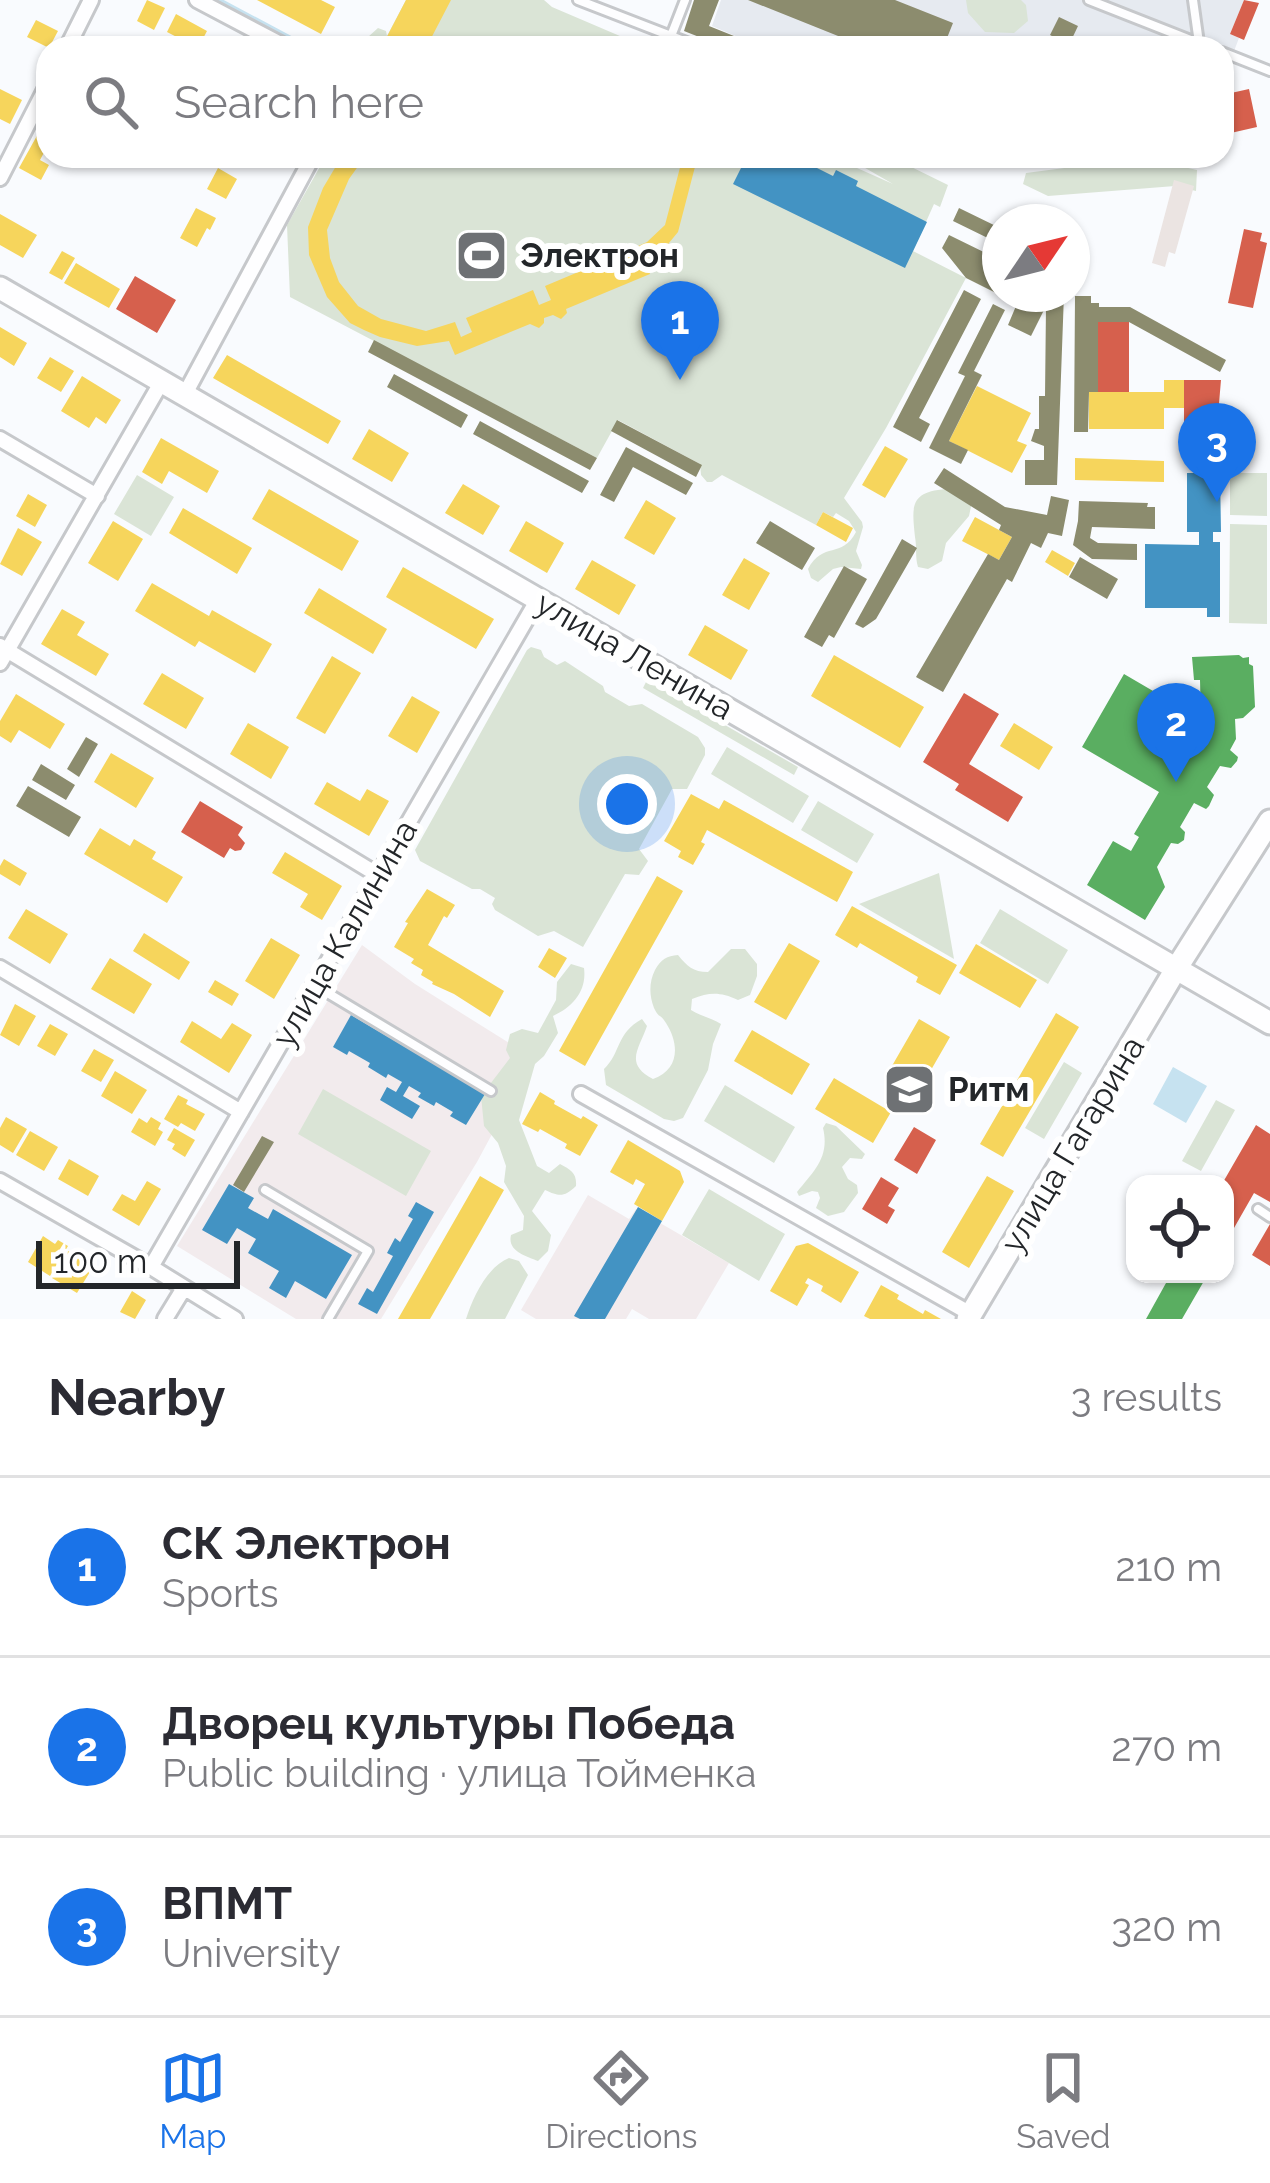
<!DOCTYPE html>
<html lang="en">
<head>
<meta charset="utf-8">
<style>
  body { margin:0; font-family:Raleway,sans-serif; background:#f7f7f7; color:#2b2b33 }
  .controls { position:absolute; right:36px; bottom:36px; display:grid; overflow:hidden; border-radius:24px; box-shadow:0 3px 9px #0004 }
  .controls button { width:108px; height:108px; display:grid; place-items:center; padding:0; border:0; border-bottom:3px solid #e1e1e2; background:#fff; color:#2b2b33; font:60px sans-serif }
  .compass { position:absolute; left:982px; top:204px; width:108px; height:108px; border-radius:50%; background:#fff; box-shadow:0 3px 9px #0004; rotate:55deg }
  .scale { position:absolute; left:36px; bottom:30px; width:204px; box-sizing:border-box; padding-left:12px; border:6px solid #232629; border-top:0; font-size:33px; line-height:42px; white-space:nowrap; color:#232629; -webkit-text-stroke:9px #fff; paint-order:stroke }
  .you { position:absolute; left:627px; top:804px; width:42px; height:42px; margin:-30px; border:9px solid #fff; border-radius:50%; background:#1a73e8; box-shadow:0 0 0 18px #1a73e833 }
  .badge { display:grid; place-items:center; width:78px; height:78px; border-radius:50%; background:#1a73e8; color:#fff; font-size:39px; font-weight:700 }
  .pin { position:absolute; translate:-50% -99px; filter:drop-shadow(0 3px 6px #0008) }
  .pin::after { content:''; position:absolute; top:63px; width:42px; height:36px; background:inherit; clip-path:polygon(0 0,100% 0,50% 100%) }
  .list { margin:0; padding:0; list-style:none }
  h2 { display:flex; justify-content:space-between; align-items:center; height:156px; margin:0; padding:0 48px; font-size:51px }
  h2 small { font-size:39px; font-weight:400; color:#7c7c81 }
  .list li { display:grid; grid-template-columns:78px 1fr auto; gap:36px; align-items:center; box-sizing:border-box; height:180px; padding:0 48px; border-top:3px solid #e1e1e2 }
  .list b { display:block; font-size:45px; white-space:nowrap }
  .list p { margin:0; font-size:39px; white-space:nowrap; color:#7c7c81 }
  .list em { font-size:39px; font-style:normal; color:#7c7c81 }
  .icon { flex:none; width:66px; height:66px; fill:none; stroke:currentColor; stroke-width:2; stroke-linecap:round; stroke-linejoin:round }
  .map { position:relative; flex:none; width:1270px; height:1319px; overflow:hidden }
  .search { position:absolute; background:#fff; box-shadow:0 3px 9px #0004; left:36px; right:36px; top:36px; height:132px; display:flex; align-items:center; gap:30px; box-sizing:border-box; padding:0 42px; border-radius:36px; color:#7c7c81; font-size:45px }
  .sheet { height:696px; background:#fff }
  nav { display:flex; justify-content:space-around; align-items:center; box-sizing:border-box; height:168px; border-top:3px solid #e1e1e2; background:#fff; font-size:33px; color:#7c7c81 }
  nav a { display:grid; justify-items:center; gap:6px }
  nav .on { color:#1a73e8 }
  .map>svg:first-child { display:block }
  .built { fill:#e6eaf0 }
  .education { fill:#f2ebed }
  .green { fill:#dae4d6 }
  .water { fill:#c6e2f0 }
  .homes { fill:#f6d55c }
  .shops { fill:#d6604d }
  .schools { fill:#4393c3 }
  .public { fill:#5aae61 }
  .industry { fill:#8c8c6e }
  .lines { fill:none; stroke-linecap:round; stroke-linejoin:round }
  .stream { stroke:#c6e2f0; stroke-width:4.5 }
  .building { fill:#ebe4e2 }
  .lane-casing { stroke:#c6c8cb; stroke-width:14 }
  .street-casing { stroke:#c6c8cb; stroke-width:20 }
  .secondary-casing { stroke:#c6c8cb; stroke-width:27 }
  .lane { stroke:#fefeff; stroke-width:8 }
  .street { stroke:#fefeff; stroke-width:14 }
  .secondary { stroke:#fefeff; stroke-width:21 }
  .labels { text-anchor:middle; stroke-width:12; stroke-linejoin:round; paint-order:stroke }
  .poi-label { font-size:33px; font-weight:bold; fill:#232629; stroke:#fff; text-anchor:start }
  .street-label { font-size:33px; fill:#232629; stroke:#fff }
</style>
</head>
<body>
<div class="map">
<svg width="1270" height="1319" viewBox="0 0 1270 1319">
  <rect width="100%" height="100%" fill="#f9fbfe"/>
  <path class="built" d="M721,0H1244L1230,34L1239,38L1226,72L1222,71V48H764L712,26Z"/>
  <path class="education" d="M362,945L415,984L533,1058L477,1162L381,1319H296L177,1246Z
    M588,1195L629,1219L636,1209L729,1263L696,1319H649L632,1309L626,1319H536L521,1310Z"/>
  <path class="green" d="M406,0H544L552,7L648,48H363L368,37L378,28L386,31L387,36Z
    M966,0H1021L1026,5L1028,21L1014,33L985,32L968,13Z
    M326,156H830L893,184L846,157L889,156L948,185L940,207L934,204L913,251L966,278L886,428L844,498L862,522L863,527L856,551L862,565L861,569L841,567L833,569L818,582L811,578L808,569C823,541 842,559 856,532L849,521L836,513L833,517L823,512L816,525L722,475L712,482H707L701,475L700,464L618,420L597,458L290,297L287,225Z
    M1162,162L1197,170L1196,191L1175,186L1048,196L1023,184L1026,173L1072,167Z
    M1230,473H1267V516L1230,515Z
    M137,475L174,497L151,536L114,514Z
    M946,489L972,502L969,516L946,543L942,561L928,569L918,567C915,557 917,548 915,537C912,507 909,492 946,489Z
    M1230,524L1267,525V624L1229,623Z
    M531,647L541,650L544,657L557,665L565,661L603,686L605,692L629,706L642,704L698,737L705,748V755L687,789H672L639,849L648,861L639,875L625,874L583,947L554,931L538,936L495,910L492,904L495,898L480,889H472L420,861L415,850L527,650Z
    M647,680L798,767L794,775L643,688Z
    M727,747L809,796L793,823L711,774Z
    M818,801L874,834L857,863L801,830Z
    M939,873L954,959L859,904Z
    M1000,909L1068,950L1048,984L980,943Z
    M731,949H745L757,964V976L750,995L738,1000C720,992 710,992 692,999L691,1010C701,1016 711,1018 721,1024L713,1044L708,1070L683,1118L674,1121L664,1119L606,1085L604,1069C621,1053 616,1033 642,1019L647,1026C639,1049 624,1064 653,1079C679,1070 680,1045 666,1023C659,1012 660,1020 654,1008C649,995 649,982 655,970C661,959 667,956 678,955C687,966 693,972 708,972Z
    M571,964L584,968C587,991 573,1007 553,1016L558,1033L544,1056L535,1064L519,1120L537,1166L549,1173L560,1164C571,1170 577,1173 576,1186C564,1197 560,1197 545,1190L532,1211L551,1235L548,1251L538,1261C526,1256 507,1251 511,1235L523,1230L524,1216L504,1182L506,1166L498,1143L484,1126L481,1096L510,1058L506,1050L510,1034L522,1029L538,1033L556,1000L557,982Z
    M1064,1062L1082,1073L1044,1139L1025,1128Z
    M725,1085L795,1127L774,1163L704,1121Z
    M323,1089L431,1151L406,1196L298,1134Z
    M1216,1100L1235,1110L1201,1171L1182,1161Z
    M826,1123L836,1126L865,1154L862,1159L850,1158L842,1167L848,1179L857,1185L858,1193L844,1212L828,1216L816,1208L820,1198L818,1192L812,1191L799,1196L797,1192C814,1171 830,1157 823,1128Z
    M709,1189L785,1234L759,1281L682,1235Z
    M509,1258L519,1261L528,1275L505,1319H466C473,1297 487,1267 509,1258Z"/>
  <path class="water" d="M1173,1067L1207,1086L1186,1123L1153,1104Z"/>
  <path class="homes" d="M147,0L165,8L154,30L137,21Z
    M257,0H321L335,7L321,34Z
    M406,0H451L426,48L414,42L410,48H381Z
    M176,14L207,31L198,48L167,32Z
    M36,20L58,31L49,48L27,37Z
    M0,89L22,100L10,124L0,119Z
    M39,132L48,137V145L40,160L49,165L41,180L19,168Z
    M342,156H371L359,165L349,179L327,230L330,258L339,282L358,306L381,319L426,331L455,322L461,337L472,332L466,318L533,290L539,305L551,300L545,286L614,257L620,271L631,266L625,252L647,242L665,225L683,156H696V163L678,232L664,249L644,260L650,274L566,309L567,313L561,319L553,315L544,318V323L539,328L530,324L455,355L449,341L417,346L380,337L364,330L350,323L327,297L309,255L308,227L323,188Z
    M218,168L237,179L226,199L207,189Z
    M196,208L216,218L210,230L207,228L197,247L180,238Z
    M0,214L37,235L23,258L0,245Z
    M62,251L75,258L62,280L49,273Z
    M76,263L120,289L109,308L64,283Z
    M0,327L27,343L14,366L0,357Z
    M227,355L341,421L328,444L213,378Z
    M50,357L74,371L61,392L37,378Z
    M82,376L121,400L106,424L96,417L89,428L61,411Z
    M1164,380H1184V408H1164V429H1089V392H1164Z
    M977,386L1031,413L1017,441L1027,445L1012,473L949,441Z
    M369,429L409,453L392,482L352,459Z
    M161,438L219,471L207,493L169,471L162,484L142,472Z
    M885,446L908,459L885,498L862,485Z
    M1075,458L1164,461V482L1075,480Z
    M463,484L500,506L483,535L445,513Z
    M269,489L359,541L342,571L252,519Z
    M28,494L47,505L35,527L16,516Z
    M646,500L676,518L654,555L624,538Z
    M183,508L252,548L237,574L169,533Z
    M823,512L853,528L846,542L816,525Z
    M975,517L1012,537L999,560L962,541Z
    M113,521L143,539L118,581L88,563Z
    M526,521L564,543L547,573L509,551Z
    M18,528L42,542L22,576L0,564Z
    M1052,550L1075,563L1068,576L1045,562Z
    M744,558L770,573L749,610L722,595Z
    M592,560L636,585L619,615L575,589Z
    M403,567L494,619L476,649L386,597Z
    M152,583L209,616L212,610L272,644L255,673L199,641L195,647L135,611Z
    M319,588L387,629L373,654L304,613Z
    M62,609L85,622L77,635L109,654L96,676L41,644Z
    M705,625L748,650L731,680L688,655Z
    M834,655L924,707L900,748L811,696Z
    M332,656L361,673L325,734L296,718Z
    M162,673L204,698L186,729L143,704Z
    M16,694L65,724L50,749L19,730L11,743L0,736V721Z
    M412,696L440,712L417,753L388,736Z
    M248,723L289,747L271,779L230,754Z
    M1014,723L1053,747L1039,770L1000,746Z
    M111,753L154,778L136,808L94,782Z
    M327,782L360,801L367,789L389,801L369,836L314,804Z
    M691,794L719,809L724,800L853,872L837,902L707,830L701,842L705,844L693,865L678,857L681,851L664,841Z
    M100,828L130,846L134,839L156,852L152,859L183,877L167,903L84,854Z
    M285,852L342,886L322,920L300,907L308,894L272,873Z
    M4,859L27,873L20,886L0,874V866Z
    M657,876L683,891L585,1066L559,1051Z
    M427,889L455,905L447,918L444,916L428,945L504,991L490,1017L454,994L432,984L433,982L421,975L423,970L411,963L414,959L394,947L408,923L405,922Z
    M852,906L957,965L940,995L916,982L918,977L860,943L857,948L835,935Z
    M26,909L68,934L50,964L8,938Z
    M144,933L190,962L179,980L133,951Z
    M271,938L300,955L274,999L245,981Z
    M789,943L820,961L786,1020L754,1002Z
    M976,944L1037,980L1020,1008L959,973Z
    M549,948L567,958L555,978L538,967Z
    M110,958L152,984L134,1014L91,989Z
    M215,980L239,994L232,1006L208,992Z
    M15,1004L36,1016L19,1046L0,1035Z
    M1056,1013L1079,1027L1003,1157L980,1144Z
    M919,1019L950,1037L916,1096L885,1078Z
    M192,1021L221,1039L232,1023L252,1035L229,1073L180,1042Z
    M50,1024L68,1034L55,1056L37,1046Z
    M752,1030L810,1064L792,1095L734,1061Z
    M94,1049L114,1060L101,1082L81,1071Z
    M115,1071L147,1090L132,1114L101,1096Z
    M834,1078L891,1112L873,1143L815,1109Z
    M540,1092L555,1101L554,1104L581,1119L583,1116L598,1125L580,1156L565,1148L567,1144L540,1129L538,1132L522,1124Z
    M178,1095L188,1100L186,1104L205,1114L195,1131L181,1123L178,1127L164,1119Z
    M6,1117L27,1129L13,1153L0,1145V1128Z
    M151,1117L161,1123L158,1129L163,1132L155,1146L131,1132L139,1118L147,1123Z
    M174,1128L195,1140L185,1157L172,1149L175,1144L167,1140Z
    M30,1131L58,1147L44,1171L16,1155Z
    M628,1140L680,1171L684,1182L662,1221L634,1204L645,1184L636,1179L633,1185L610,1172Z
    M69,1159L99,1176L88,1196L58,1179Z
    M480,1176L504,1190L479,1234L430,1319H398Z
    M987,1176L1014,1191L969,1268L942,1252Z
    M147,1181L161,1189L139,1226L112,1210L122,1194L135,1201Z
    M43,1236L55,1244L58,1240L68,1246L50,1276L28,1262Z
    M808,1243L859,1272L841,1303L821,1291L823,1286L808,1278L805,1283L809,1285L797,1306L770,1291L796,1246Z
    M68,1251L93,1267L77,1293L52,1278Z
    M881,1285L899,1295L897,1299L923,1314L925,1310L941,1319H870L864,1316Z
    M132,1291L146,1300L135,1319L120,1312Z"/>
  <path class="shops" d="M1244,0L1259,3L1244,40L1230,34Z
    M1249,89L1257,127L1222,135V95Z
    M1244,229L1262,233L1260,241L1267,243L1253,308L1228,303Z
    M135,276L176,300L157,333L116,309Z
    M1098,322H1129V392H1098Z
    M1184,380H1221L1217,427H1221V449H1184Z
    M964,693L999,714L969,764L1023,797L1008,822L955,790L959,784L923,762Z
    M200,801L243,827L238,835L245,843L241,850L235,851L230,848L224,858L181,832Z
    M1256,1125L1270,1134V1202L1254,1193L1234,1228L1225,1223V1184H1222Z
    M914,1127L936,1140L917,1174L894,1160Z
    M881,1177L899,1188L888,1206L895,1210L887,1224L862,1209Z
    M1270,1224V1266L1252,1255Z"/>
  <path class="schools" d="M747,156H793L833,176L836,170L858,181L856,186L927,222L905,268L733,184Z
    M1187,473H1220L1221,532H1213V542H1220V617H1207V608H1145V544L1199,545V532H1187Z
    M351,1015L485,1094L466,1125L450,1116L453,1112L436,1102L434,1106L418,1097L421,1093L409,1086L403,1096L420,1106L412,1119L380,1100L387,1087L396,1092L402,1082L388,1074L386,1078L368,1067L370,1063L349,1051L347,1055L333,1047Z
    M229,1184L254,1198L248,1208L268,1219L273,1209L352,1255L326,1299L295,1281L286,1298L269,1288L279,1271L248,1253L256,1239L237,1228L227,1244L202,1230Z
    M416,1202L434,1212L377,1314L358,1304L367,1288L373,1292L393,1256L387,1253L395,1238L400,1242L413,1219L408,1216Z
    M638,1207L662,1221L605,1319H580L574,1316Z"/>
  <path class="public" d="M1239,655L1243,658L1249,657V664L1253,666L1255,707L1243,718L1235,719L1236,739L1230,750L1238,757L1237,761L1231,768L1220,766L1207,787L1214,795L1209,806L1206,809L1194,803L1180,827L1185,832L1184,840L1178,844L1171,843L1157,867L1165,887L1145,920L1087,885L1113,841L1131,851L1139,837L1134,834L1159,792L1082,747L1124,674L1201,719L1200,680H1194L1192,657Z
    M1171,1274H1208L1182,1319H1146Z"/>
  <path class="industry" d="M694,0H719L709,26L764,48H727L684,31Z
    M748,0H895L953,23L943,48H868Z
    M1059,17L1078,26L1069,45L1050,35Z
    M959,208L1000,228V244L953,221Z
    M949,235L1000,260V294H1013L1010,300L966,278L942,248Z
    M964,290L981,299L919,418L930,424L921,442L893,427Z
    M1021,294H1064L1057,485H1025V460H1044V446L1031,441L1035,429H1039V396H1045L1046,306L1031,336L1008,325Z
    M1075,296H1091V303H1099V307H1130L1226,360L1220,372L1129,322H1098V392H1089L1088,432H1074Z
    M993,304L1005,310L974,371L982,375L949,441L968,450L961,464L929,448L965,376L958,373Z
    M374,340L597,458L590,470L368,352Z
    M394,374L468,415L461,428L387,387Z
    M617,420L702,465L696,477L611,431Z
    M480,421L589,481L582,493L473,434Z
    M626,447L693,483L686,495L633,467L614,502L600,495Z
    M944,468L1005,507L1047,515L1051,496L1069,500L1062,536L1048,533L1041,548L1031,543L1012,582L1007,579L943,692L916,677L988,554L999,560L1012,537L999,530L1001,525L934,483Z
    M1079,501L1148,503L1147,507H1155V529L1092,527L1090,538L1098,543L1137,544V560L1092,559L1073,545L1078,521Z
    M770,521L815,548L802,570L756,543Z
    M902,539L917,548L876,619L863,628L855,624Z
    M1080,557L1118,579L1107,599L1069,577Z
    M844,566L867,579L834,638L829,635L822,647L804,637Z
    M86,737L98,744L79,777L67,769Z
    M41,764L75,785L66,800L32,780Z
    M28,786L81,817L69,837L16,806Z
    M262,1136L274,1142L244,1192L233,1185Z"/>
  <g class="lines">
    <path class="stream" d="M219,0L309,48"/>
  </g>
  <path class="building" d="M1174,180L1194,186L1175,254L1169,252L1165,267L1152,263Z"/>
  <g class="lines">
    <defs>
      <path id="lane" d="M578,0L702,48
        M1089,0L1211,48
        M1193,0L1199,43
        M671,36L685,0
        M1222,52L1270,71
        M316,986L491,1091
        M265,1190L368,1251L328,1319
        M1258,1209L1270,1217"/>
      <path id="street" d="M197,0L288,48
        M67,48L91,0
        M0,178L48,84
        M185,394L313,156
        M0,439L97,496
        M0,646L378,875
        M0,663L162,381
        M0,968L241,1112
        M581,1094L971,1314
        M0,1181L151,1267L235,1319
        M151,1267L538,599
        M165,1319L184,1288"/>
      <path id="secondary" d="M0,288L1270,1023
        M968,1319L1176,969L1270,821"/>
    </defs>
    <use href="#lane" class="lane-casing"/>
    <use href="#street" class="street-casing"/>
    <use href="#secondary" class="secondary-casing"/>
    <use href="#lane" class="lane"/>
    <use href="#street" class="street"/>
    <use href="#secondary" class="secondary"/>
  </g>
  <defs>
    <symbol id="stadium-square" viewBox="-11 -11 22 22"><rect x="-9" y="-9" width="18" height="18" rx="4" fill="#6e7174" stroke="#fff"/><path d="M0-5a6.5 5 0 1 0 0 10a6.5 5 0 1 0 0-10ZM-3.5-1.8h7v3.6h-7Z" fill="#fff"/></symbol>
    <symbol id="university-square" viewBox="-11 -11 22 22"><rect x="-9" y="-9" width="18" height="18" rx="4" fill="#6e7174" stroke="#fff"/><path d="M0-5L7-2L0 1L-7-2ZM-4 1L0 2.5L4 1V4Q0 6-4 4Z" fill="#fff"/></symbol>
  </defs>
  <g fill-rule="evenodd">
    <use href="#stadium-square" x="452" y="226" width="59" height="59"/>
    <use href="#university-square" x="880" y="1060" width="59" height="59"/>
  </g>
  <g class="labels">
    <g class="poi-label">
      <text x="520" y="267">Электрон</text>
      <text x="948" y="1101">Ритм</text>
    </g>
    <g class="street-label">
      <text transform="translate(635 655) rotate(30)" y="12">улица Ленина</text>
      <text transform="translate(344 933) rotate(-60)" y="12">улица Калинина</text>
      <text transform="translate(1072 1144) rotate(-59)" y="12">улица Гагарина</text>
    </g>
  </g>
</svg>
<div class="controls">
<button><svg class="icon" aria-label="locate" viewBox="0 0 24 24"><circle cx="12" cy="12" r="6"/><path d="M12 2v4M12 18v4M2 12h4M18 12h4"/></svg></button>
</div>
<svg class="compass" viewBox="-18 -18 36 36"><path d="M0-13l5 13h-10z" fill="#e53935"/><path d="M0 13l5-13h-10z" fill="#7c7c81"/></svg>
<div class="scale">100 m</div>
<div class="you"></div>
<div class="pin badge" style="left:680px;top:380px">1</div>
<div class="pin badge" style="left:1176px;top:782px">2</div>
<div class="pin badge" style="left:1217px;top:502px">3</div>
<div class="search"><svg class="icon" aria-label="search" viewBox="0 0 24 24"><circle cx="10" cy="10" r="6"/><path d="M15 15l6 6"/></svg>Search here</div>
</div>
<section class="sheet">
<h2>Nearby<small>3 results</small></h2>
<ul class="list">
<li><span class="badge">1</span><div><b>СК Электрон</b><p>Sports</p></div><em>210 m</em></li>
<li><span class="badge">2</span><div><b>Дворец культуры Победа</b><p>Public building · улица Тойменка</p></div><em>270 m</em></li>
<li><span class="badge">3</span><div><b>ВПМТ</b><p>University</p></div><em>320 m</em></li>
</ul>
</section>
<nav>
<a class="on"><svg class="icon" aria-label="map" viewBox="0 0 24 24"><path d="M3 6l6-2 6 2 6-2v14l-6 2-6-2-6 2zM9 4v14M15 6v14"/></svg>Map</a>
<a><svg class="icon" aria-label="directions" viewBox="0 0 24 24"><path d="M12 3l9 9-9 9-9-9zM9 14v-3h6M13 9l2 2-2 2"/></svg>Directions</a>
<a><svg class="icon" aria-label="saved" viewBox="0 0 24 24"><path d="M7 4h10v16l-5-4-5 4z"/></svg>Saved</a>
</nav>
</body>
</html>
